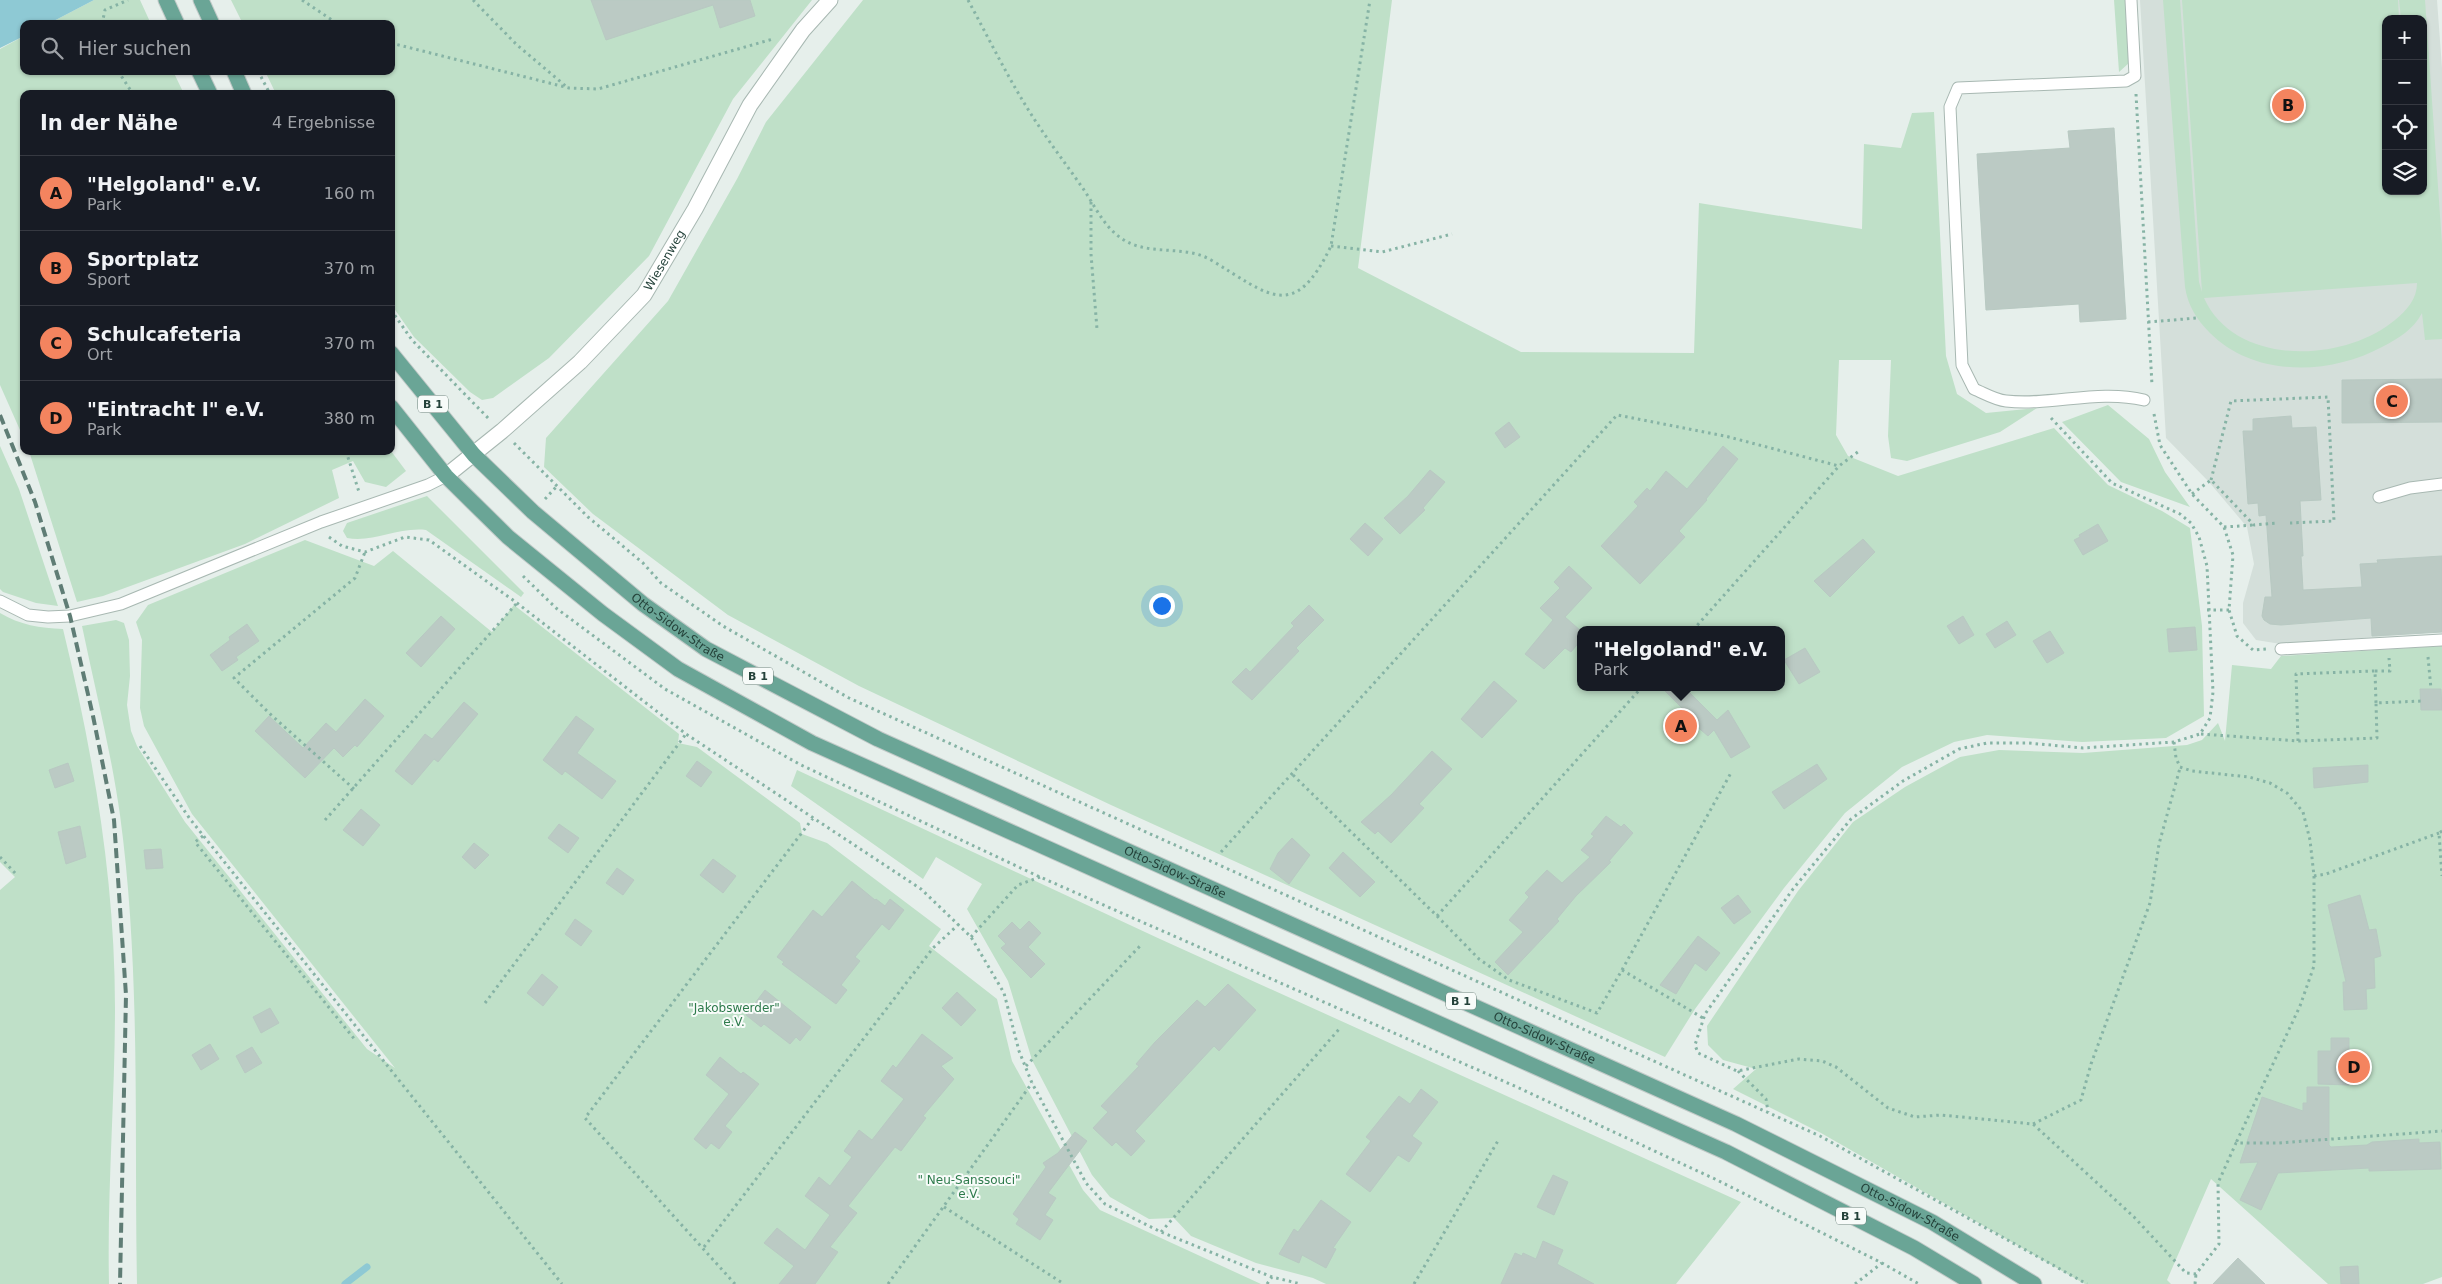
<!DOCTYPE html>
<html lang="de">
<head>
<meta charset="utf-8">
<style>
  body { margin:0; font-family:"DejaVu Sans",sans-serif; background:#242831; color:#f1f3f6 }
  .controls { position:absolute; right:15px; top:15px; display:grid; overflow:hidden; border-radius:10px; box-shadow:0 1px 4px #0004 }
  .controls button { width:45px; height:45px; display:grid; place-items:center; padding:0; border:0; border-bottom:1px solid #363941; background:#171b24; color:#f1f3f6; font:25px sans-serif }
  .you { position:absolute; left:1161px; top:605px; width:18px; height:18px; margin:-12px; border:4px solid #fff; border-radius:50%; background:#1a73e8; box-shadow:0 0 0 8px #1a73e833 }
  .badge { display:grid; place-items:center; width:32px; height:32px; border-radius:50%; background:#f4845f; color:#111; font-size:16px; font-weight:700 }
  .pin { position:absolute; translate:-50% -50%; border:2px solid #fff; box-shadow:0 1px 5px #0006 }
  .popup { position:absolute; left:1577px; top:626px; width:208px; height:65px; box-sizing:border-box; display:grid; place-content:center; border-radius:10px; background:#171b24; filter:drop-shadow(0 1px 4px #0005); font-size:16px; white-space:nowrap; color:#9ea1a6 }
  .popup b { font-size:19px; color:#f1f3f6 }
  .popup::after { content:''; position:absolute; left:50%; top:100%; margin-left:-10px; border:10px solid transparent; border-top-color:#171b24 }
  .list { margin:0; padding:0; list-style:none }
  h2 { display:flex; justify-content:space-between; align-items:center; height:65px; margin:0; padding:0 20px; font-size:21px }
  h2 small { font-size:16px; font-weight:400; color:#9ea1a6 }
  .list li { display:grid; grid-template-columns:32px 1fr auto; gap:15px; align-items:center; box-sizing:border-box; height:75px; padding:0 20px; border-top:1px solid #363941 }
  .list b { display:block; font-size:19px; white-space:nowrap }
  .list p { margin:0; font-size:16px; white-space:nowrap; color:#9ea1a6 }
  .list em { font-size:16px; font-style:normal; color:#9ea1a6 }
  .icon { flex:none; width:28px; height:28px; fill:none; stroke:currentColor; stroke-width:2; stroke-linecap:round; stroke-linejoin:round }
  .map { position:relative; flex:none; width:2442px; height:1284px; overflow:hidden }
  .search { position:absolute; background:#171b24; box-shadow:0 1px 4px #0004; left:20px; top:20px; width:375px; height:55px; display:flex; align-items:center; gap:12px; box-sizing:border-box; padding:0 18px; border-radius:10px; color:#9ea1a6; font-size:19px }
  .panel { position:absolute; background:#171b24; box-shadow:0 1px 4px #0004; left:20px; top:90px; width:375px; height:365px; border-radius:10px }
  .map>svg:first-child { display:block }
  .built { fill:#d4dfda; fill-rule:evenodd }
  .green { fill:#bfe0c8; fill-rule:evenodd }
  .water { fill:#8ec9d4 }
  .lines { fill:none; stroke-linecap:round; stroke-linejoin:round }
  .stream { stroke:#8ec9d4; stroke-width:7 }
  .building { fill:#bbcac4; stroke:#b8c9c2 }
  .service-casing { stroke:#a8b8b2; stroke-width:13 }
  .minor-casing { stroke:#a8b8b2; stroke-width:17 }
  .primary-casing { stroke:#c2cac8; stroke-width:17 }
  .path { stroke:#86b3a5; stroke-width:3; stroke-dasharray:2.5 4; stroke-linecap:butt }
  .service { stroke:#fff; stroke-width:11 }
  .minor { stroke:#fff; stroke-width:15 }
  .primary { stroke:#6aa596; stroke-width:15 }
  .rail { stroke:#5f7d75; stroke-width:4; stroke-dasharray:10 5; stroke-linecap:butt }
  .labels { text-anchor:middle; stroke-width:4; stroke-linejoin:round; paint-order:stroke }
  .shield { fill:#f7fbf9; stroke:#637a73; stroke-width:1 }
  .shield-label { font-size:11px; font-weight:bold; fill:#24423a }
  .street-label { font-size:12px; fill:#24423a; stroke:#f7fbf9 }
  .park-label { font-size:12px; fill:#2d7a4b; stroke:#f7fbf9 }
</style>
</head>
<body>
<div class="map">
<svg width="2442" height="1284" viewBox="0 0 2442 1284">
  <rect width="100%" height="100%" fill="#e6efeb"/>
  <path class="built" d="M2140,0H2437L2442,68V632L2281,644L2256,640L2243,623V603L2254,564L2247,527L2209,482L2166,438ZM2386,19H2423V191H2386Z"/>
  <path class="green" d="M94,0H140L151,24H48Z
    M231,0H812L733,99L649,256L549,358L493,398L482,400L470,392L414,337L391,304V94H276L265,71H391V24H243Z
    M863,0H1392L1358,268L1521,352L1694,353L1699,203L1862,229L1864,144L1901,148L1912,113L1934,112L1946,356L1957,394L1986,413L2037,408L2000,432L1907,461L1891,458L1888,436L1891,360H1839L1836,435L1848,456L1898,476L2054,428L2108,485L2162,511L2190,528L2202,626L2204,716L2166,738L2082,742L1987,735L1954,742L1902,767L1845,813L1784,888L1695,1009L1665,1057L1111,805L859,686L728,615L593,514L544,467L546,438L668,301L737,179L766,122ZM1581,630H1781V687H1581Z
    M2114,0H2126L2129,63L2119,72Z
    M2163,0H2180L2199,282L2202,292L2182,0H2398L2399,19H2386V191H2423V19H2401L2399,0H2425L2442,244V339L2425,340L2422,313C2413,330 2399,338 2382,347C2330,375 2255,378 2210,333C2197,320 2188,306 2185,287ZM2417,283C2417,299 2407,310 2395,320C2344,363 2235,367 2204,298Z
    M24,36V71H173L184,94H24V439L0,385V49Z
    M2108,405L2149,439L2165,472L2190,507L2121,482L2062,422Z
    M0,446L19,489L58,606L36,603L3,592L0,589Z
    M29,451H391L406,471L386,487L365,482L353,461L332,470L339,498L245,544L103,596L77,602Z
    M427,496L524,593L521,597L426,530C397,527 373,543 347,538L343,531L347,523Z
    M305,540L374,566L393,551L492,632L514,605L679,734L678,743L697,747L800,823L802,834L827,843L941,929L929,946L997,999L1012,1061L1083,1190L1100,1210L1261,1284H137C134,1128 141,970 120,815C111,751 95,689 82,626L116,620L124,623L129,640L130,676L127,705L131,731L137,746L185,822L367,1049L395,1068L192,814L144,726L140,708L142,640L136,622L148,605Z
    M0,613C20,625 40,628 63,629C93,753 115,879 115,1007C115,1100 107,1192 109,1284H0V890L15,877L0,862Z
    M2442,646V1277L2423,1284H2328L2211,1179L2167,1280L2171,1284H2085L1821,1133L1733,1089L1756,1069L1723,1060L1708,1045L1707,1026L1798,891L1853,822L1905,787L1960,757L1999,750L2083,753L2187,745L2202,740L2218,723L2225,741L2232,665L2271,669L2281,656Z
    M797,770L1160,939L1741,1202L1676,1284H1326L1313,1278L1256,1263L1191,1236L1174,1218L1149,1219L1110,1197L1092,1175L1032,1060L1008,981L967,909L982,884L936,857L923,879L791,786Z"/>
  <path class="water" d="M0,0H94L48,24H24V36L0,48Z"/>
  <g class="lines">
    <path class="stream" d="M345,1284L367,1267"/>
  </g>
  <path class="building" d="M591,0H750L755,16L720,28L713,5L606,40Z
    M2114,128L2126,319L2080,322L2079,304L1986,310L1977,154L2070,148L2068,131Z
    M2442,379V422L2342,423V380Z
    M2291,416L2292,428L2316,427L2321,500L2300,501L2303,556H2301L2303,590L2362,587L2360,564L2378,563L2377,560L2442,556V632L2372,636L2371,618L2281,625L2270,624L2264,620L2262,616L2265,597H2272L2266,515L2259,516L2258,503L2248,504L2243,431H2253V419Z
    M1509,422L1520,437L1505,448L1495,433Z
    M1723,446L1738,459L1706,499L1707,500L1679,531L1685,537L1640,584L1601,546L1638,506L1634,502L1647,488L1650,491L1666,471L1687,489Z
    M1430,470L1445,482L1423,508L1425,510L1400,534L1384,518L1408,496Z
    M1365,523L1383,539L1368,556L1350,539Z
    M2098,524L2108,541L2083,555L2074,540L2080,537L2079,535Z
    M1863,539L1875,552L1830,597L1814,581Z
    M1569,566L1592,588L1565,617L1581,631V640L1571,652L1565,648L1544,669L1525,654L1553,620L1540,608L1560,588L1554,582Z
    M1309,605L1324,620L1296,648L1299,651L1252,700L1232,682L1246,668L1250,672L1294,626L1291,623Z
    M441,616L455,629L421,667L406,653Z
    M1963,616L1974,635L1959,644L1947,626Z
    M2007,621L2016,635L1995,648L1986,634Z
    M247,624L259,641L236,657L238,660L222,671L210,655L230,640L229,637Z
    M2195,627L2197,650L2169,652L2167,629Z
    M2050,631L2064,653L2047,663L2033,641Z
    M1805,648L1820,672L1799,684L1784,660Z
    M1494,681L1517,701L1482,738L1461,719Z
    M1670,687H1684L1717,720L1728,710L1750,747L1731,758L1714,730L1708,736L1681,713L1684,710L1665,691Z
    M2420,689H2441L2442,710H2421Z
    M365,699L384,716L357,747L355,745L343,757L334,748L305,778L255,731L269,716L303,748L326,723L336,732Z
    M464,702L478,714L438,762L434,759L412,785L395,771L425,734L432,739Z
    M576,716L594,729L577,753L616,781L602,799L565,771L562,775L543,760Z
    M1432,751L1452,769L1419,804L1424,808L1391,843L1378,831L1375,834L1361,822L1391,795Z
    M697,761L712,772L701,787L686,776Z
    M68,763L74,781L55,788L49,770Z
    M1817,764L1827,779L1784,809L1772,792Z
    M2368,765V782L2314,788L2313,768Z
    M361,809L380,825L363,846L343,830Z
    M1606,816L1621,827L1624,824L1633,833L1609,861L1611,862L1576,896L1557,919L1559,921L1508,975L1495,962L1523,932L1509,920L1529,897L1525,893L1547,870L1562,883L1590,857L1581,850L1594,836L1591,834Z
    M559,824L579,838L568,853L548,838Z
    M80,826L86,857L66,864L58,832Z
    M1292,838L1310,855L1289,884L1270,869L1278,853Z
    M474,843L489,855L475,869L462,857Z
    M161,849L163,868L146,869L144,850Z
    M1343,852L1375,882L1360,897L1329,868Z
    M713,859L736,876L723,893L700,875Z
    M617,868L634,880L623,895L606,883Z
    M852,881L875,900L876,899L885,906L890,899L904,910L889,930L882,924L855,957L860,961L841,985L847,990L836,1004L782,964L784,962L777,957L813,910L822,917Z
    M1738,895L1751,912L1734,924L1721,908Z
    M2360,895L2369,930L2376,929L2381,956L2374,958L2375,988L2366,989L2367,1009L2344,1010L2343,982H2346L2328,905Z
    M575,919L592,931L581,946L565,934Z
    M1029,921L1041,933L1028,947L1045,964L1031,978L1001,948L1006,944L998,936L1012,922L1020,930Z
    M1698,936L1720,953L1706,971L1695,963L1676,994L1660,985Z
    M542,974L558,987L543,1006L527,993Z
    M1228,984L1256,1010L1219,1051L1214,1046L1135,1131L1145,1141L1131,1156L1116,1142L1112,1146L1093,1128L1108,1112L1101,1106L1139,1066L1136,1064L1155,1042L1197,1000L1205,1007Z
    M765,990L811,1027L800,1041L796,1037L790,1044L764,1024L761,1027L746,1015Z
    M957,992L976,1010L961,1026L942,1008Z
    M270,1008L279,1023L261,1033L253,1017Z
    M922,1034L953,1058L941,1066L954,1079L923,1116L926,1118L901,1151L895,1147L848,1206L857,1213L830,1247L838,1252L815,1284H779L794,1266L764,1243L777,1228L805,1250L830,1215L805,1196L819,1177L830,1186L852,1157L844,1151L859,1130L872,1140L904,1099L881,1081L893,1065L896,1068Z
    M2331,1038H2349V1085L2318,1084V1051H2331Z
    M210,1044L219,1059L201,1070L192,1055Z
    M252,1047L262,1063L245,1073L236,1056Z
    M720,1057L741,1074L743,1072L759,1084L725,1126L732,1132L719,1149L711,1143L706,1149L694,1139L729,1094L706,1075Z
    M2307,1087H2329V1145L2331,1147L2367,1145L2372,1142L2419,1139V1143L2440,1142L2441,1169L2369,1171V1168L2278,1173L2261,1210L2240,1200L2258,1162L2240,1163L2262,1097L2303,1111V1103H2307Z
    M1421,1089L1438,1102L1412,1136L1422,1143L1409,1162L1398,1155L1370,1192L1346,1174L1371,1141L1366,1137L1399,1096L1410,1104Z
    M1075,1132L1087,1141L1048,1193L1056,1198L1045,1215L1053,1220L1040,1240L1016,1224L1019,1219L1013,1214L1046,1167L1043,1163L1058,1153Z
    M1553,1175L1568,1182L1554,1215L1537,1207Z
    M1321,1200L1351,1222L1333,1248L1336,1249L1326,1268L1302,1255L1299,1263L1279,1254L1294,1229L1298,1232Z
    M1543,1241L1563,1250L1557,1264L1594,1284H1501L1515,1253L1522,1256L1523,1253L1536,1259Z
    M2238,1258L2265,1284H2213Z
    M2358,1266L2359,1284H2341L2340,1267Z"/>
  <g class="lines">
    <defs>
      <path id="service" d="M2131,0L2135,76L2126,81L1958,88L1950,107L1962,365L1974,389C1984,393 1995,400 2006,401C2052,406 2098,389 2144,400
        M2379,497L2410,488L2442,484
        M0,601L28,615L48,617L70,616L121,604L321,522L428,485L446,476
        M2281,649L2442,640"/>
      <g id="minor">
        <path id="s1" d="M446,476L502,431L580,362L644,295L695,209L750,105L803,30L830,0"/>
      </g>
      <g id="primary">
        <path d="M166,0L177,24"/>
        <path d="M201,0L212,24"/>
        <path d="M199,71L210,94"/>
        <path d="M234,71L244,94"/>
        <path id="s2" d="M391,353L474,455L533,512L643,604L706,649L878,739L1736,1124L1932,1222L2034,1284"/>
        <path d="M391,407L446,476L508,537L603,614L678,669L812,743L1726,1152L1914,1248L1974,1284"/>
      </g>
    </defs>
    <use href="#service" class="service-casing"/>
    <use href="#minor" class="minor-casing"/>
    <use href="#primary" class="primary-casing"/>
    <path class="path" d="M302,0L338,24
      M473,0L517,45L568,88
      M968,0C987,35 1005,72 1026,106C1043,134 1063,160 1082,187C1094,204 1103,226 1121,238C1147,257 1184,244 1211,260C1269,295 1294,323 1331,246L1370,0
      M102,24L105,10L128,0
      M391,43L569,88L598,89L773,39
      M118,71L133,94
      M258,71L270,94
      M2136,94L2152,385
      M1091,202V254L1097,329
      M1331,246L1382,252L1452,234
      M391,310L412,340L490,420
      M2148,322L2197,318
      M2154,414L2160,445L2192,494L2224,527L2233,555L2229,610L2237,636L2253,650L2266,649
      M2051,418L2112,483L2180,514L2191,523L2199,537L2207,566L2213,692L2210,718L2200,734L2174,742L2083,748L2028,743H1987L1959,749L1903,781L1851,819L1793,889L1705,1014L1695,1045L1698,1053L1737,1071L1799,1059L1822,1061L1836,1067L1888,1108L1915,1117L1941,1115L2033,1124L2134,1217L2186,1273L2196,1274L2219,1244L2218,1183L2236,1143H2278L2442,1131
      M514,443L588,517L643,563L661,583L723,626L849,698L1820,1136L2087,1284
      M346,451L359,492
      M2211,480L2231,401L2328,397L2334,521L2290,523
      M2192,494L2211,480L2254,525L2278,523
      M545,499L557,486
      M2224,527L2254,525
      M329,537L342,546L365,552L405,537L429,540L517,603L686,734L921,889L971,937L1004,993L1019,1051L1032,1083L1086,1183L1105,1204L1161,1232L1272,1277L1301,1284
      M523,576L556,608L665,689L801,765L1040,877L1519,1088L1717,1180L1882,1263L1919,1284
      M2207,610H2229
      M1693,630L1839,466L1859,451
      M2428,657L2431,689
      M2375,671H2390L2389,658
      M2201,734L2298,741L2377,738L2376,703L2421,701
      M2298,741L2296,674L2375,671L2376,703
      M2174,742L2176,758L2180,767L2192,771L2249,777L2270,783L2287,793L2303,812L2310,840L2314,876V966L2300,1006L2236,1143
      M140,746L190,819L562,1284
      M1293,775L1437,916L1642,687
      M354,789L269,713L234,678L355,578L365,552
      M325,820L517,603
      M2442,831L2439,833L2442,876
      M203,836L195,842L356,1041
      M1221,852L1617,415L1725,436L1839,466
      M0,857L16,874
      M2314,876L2326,874L2439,833
      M1437,916L1479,959L1509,980L1597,1013L1622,970L1703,1018
      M971,937L1018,885L1040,877
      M1622,970L1732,771
      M485,1003L686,734
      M1026,1066L1140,946
      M1738,1071L1766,1099L1768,1112
      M2033,1124L2081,1100L2091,1064L2150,903L2159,844L2180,768
      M944,1207L1064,1284
      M1161,1232L1341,1027
      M704,1247L933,948L959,924
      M735,1284L585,1118L813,818
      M888,1284L1032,1083
      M1267,1284L1272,1277
      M1414,1284L1499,1139
      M1855,1284L1882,1263
      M2195,1284L2196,1274"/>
    <use href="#service" class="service"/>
    <use href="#minor" class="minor"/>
    <use href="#primary" class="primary"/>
    <path class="rail" d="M0,415L35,502L70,616L93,716L114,820L126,995L120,1284"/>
  </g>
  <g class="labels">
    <g class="shield">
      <rect x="418" y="395.5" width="30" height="17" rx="4"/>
      <rect x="743" y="667.5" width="30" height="17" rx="4"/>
      <rect x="1446" y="992.5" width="30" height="17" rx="4"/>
      <rect x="1836" y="1207.5" width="30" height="17" rx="4"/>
    </g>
    <g class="shield-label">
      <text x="433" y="408">B 1</text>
      <text x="758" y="680">B 1</text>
      <text x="1461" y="1005">B 1</text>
      <text x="1851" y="1220">B 1</text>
    </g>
    <g class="street-label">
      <text dy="4" stroke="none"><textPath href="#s1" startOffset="309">Wiesenweg</textPath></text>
      <text dy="4" stroke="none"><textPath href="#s2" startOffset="399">Otto-Sidow-Straße</textPath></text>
      <text dy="4" stroke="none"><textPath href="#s2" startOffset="954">Otto-Sidow-Straße</textPath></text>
      <text dy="4" stroke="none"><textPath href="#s2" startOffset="1359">Otto-Sidow-Straße</textPath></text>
      <text dy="4" stroke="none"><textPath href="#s2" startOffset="1764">Otto-Sidow-Straße</textPath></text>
    </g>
    <g class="park-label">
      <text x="734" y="1012">"Jakobswerder"<tspan x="734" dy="14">e.V.</tspan></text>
      <text x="969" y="1184">" Neu-Sanssouci"<tspan x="969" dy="14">e.V.</tspan></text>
    </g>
  </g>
</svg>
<div class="controls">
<button>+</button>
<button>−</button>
<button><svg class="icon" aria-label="locate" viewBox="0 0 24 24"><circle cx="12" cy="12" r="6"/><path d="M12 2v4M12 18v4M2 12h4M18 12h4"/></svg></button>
<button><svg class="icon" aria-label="layers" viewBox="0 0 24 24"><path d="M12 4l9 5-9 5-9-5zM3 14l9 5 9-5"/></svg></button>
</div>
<div class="you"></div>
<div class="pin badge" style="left:1681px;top:726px">A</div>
<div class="popup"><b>&quot;Helgoland&quot; e.V.</b>Park</div>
<div class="pin badge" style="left:2288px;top:105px">B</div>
<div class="pin badge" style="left:2392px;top:401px">C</div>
<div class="pin badge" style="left:2354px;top:1067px">D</div>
<div class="search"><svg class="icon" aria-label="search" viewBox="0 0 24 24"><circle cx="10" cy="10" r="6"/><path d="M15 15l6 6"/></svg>Hier suchen</div>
<section class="panel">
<h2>In der Nähe<small>4 Ergebnisse</small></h2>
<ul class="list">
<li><span class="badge">A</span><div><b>&quot;Helgoland&quot; e.V.</b><p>Park</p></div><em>160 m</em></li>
<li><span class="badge">B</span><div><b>Sportplatz</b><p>Sport</p></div><em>370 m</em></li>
<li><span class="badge">C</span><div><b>Schulcafeteria</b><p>Ort</p></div><em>370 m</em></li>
<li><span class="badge">D</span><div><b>&quot;Eintracht I&quot; e.V.</b><p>Park</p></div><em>380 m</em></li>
</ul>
</section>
</div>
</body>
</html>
